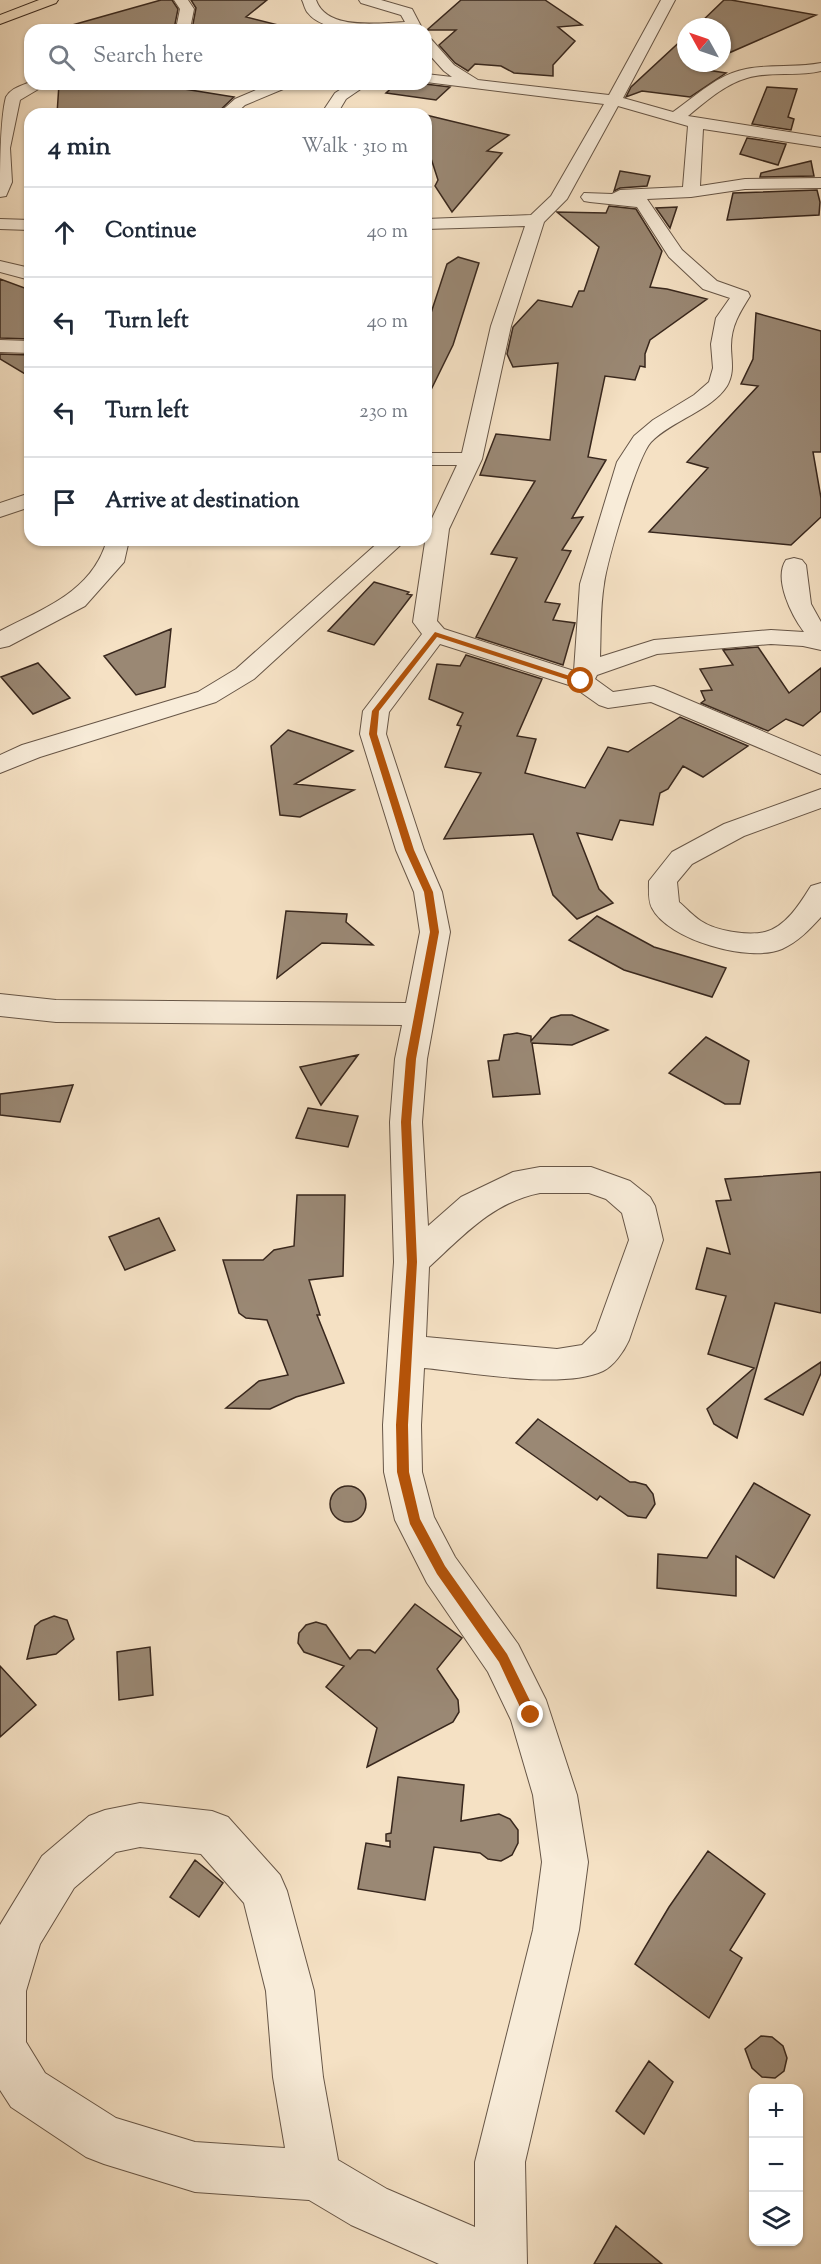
<!DOCTYPE html>
<html lang="en">
<head>
<meta charset="utf-8">
<style>
  body { margin:0; font-family:"Sorts Mill Goudy",serif; background:#f6f6f7; color:#1f2937 }
  .controls { position:absolute; right:18px; bottom:18px; display:grid; overflow:hidden; border-radius:12px; box-shadow:0 2px 4px #0004 }
  .controls button { width:54px; height:54px; display:grid; place-items:center; padding:0; border:0; border-bottom:2px solid #e0e1e3; background:#fff; color:#1f2937; font:30px sans-serif }
  .compass { position:absolute; left:677px; top:18px; width:54px; height:54px; border-radius:50%; background:#fff; box-shadow:0 2px 4px #0004; rotate:310deg }
  .stop { position:absolute; width:18px; height:18px; margin:-14px; border:4px solid #b45309; border-radius:50%; background:#fff }
  .stop.end { background:#b45309; border-color:#fff; box-shadow:0 2px 6px #0008 }
  .list { margin:0; padding:0; list-style:none }
  h2 { display:flex; justify-content:space-between; align-items:center; height:78px; margin:0; padding:0 24px; font-size:26px }
  h2 small { font-size:20px; font-weight:400; color:#747a83 }
  .list li { display:grid; grid-template-columns:39px 1fr auto; gap:18px; align-items:center; box-sizing:border-box; height:90px; padding:0 24px; border-top:2px solid #e0e1e3 }
  .list b { display:block; font-size:22px; white-space:nowrap }
  .list em { font-size:20px; font-style:normal; color:#747a83 }
  .icon { flex:none; width:33px; height:33px; fill:none; stroke:currentColor; stroke-width:2; stroke-linecap:round; stroke-linejoin:round }
  .map { position:relative; flex:none; width:821px; height:2264px; overflow:hidden }
  .search { position:absolute; background:#fff; box-shadow:0 2px 4px #0004; left:24px; top:24px; width:408px; height:66px; display:flex; align-items:center; gap:15px; box-sizing:border-box; padding:0 21px; border-radius:18px; color:#747a83; font-size:22px }
  .panel { position:absolute; background:#fff; box-shadow:0 2px 4px #0004; left:24px; top:108px; width:408px; height:438px; border-radius:18px }
  .map>svg:first-child { display:block }
  .building { fill:#9a8874; stroke:#38271d; stroke-width:1.5 }
  .lines { fill:none; stroke-linecap:round; stroke-linejoin:round }
  .minor-casing { stroke:#675647; stroke-width:2 }
  .primary-casing { stroke:#38271d; stroke-width:2 }
  .minor { fill:#f8ecd9; fill-rule:evenodd }
  .primary { fill:#f5e1c4; fill-rule:evenodd }
  .route { fill:#b45309 }
</style>
</head>
<body>
<div class="map">
<svg width="821" height="2264" viewBox="0 0 821 2264">
  <rect width="100%" height="100%" fill="#f5e1c4"/>
  <filter id="stains"><feTurbulence type="fractalNoise" baseFrequency=".00333" numOctaves="4"/><feColorMatrix values="0 0 0 0 .2 0 0 0 0 .09 0 0 0 0 .02 0 0 0 .5 -.17"/></filter>
  <radialGradient id="worn" r=".72"><stop offset=".6" stop-color="#630" stop-opacity="0"/><stop offset="1" stop-color="#630" stop-opacity=".3"/></radialGradient>
  <path class="building" d="M161,0H172L178,9L175,24L178,30L58,29Z
    M191,0H267L246,17L298,30H197L193,24L196,8Z
    M461,0H545L582,25L558,27L575,41L553,65V76L514,73L501,66L475,64L468,71L455,63L439,45L456,30H427Z
    M724,0H731L816,15L722,56V27H696Z
    M686,36V63H706L694,68L726,73L690,97L642,91L626,97L631,87Z
    M59,84H153L234,97L216,114H57Z
    M396,84H425L450,87L436,100L386,93Z
    M767,87L797,89L788,117L794,119L791,130L752,124Z
    M426,115L509,135L487,151L502,153L452,212L435,186L438,180L426,143Z
    M747,138L786,144L778,165L740,154Z
    M811,161L814,176L760,177L761,173Z
    M620,171L650,176L647,186L620,188L614,191Z
    M817,190L820,202L819,215L727,220L733,193Z
    M609,206L636,209L662,251L650,287L667,289L707,299L650,340L645,354V367L640,366L635,380L605,376L588,457L606,460L572,518L583,517L562,550L571,551L545,602L560,604L553,620L575,623L563,665L476,637L517,558L491,554L535,481L480,475L496,434L550,440L558,363L513,367L507,354L513,327L538,300L572,307L579,291H584L599,247L557,212L606,213Z
    M677,207L670,228L656,208Z
    M458,257L479,263L453,345L426,400V313H431L447,264Z
    M0,279L30,290V339L0,338Z
    M756,313L821,331V452H813L821,498V517L791,545L649,532L708,468L687,462L758,386L741,384L753,359Z
    M0,354L30,355V377L0,359Z
    M374,582L409,592L407,594L412,595L374,645L328,631Z
    M171,629L165,687L136,695L104,656Z
    M758,647L789,693L821,668V711L803,726L786,719L768,731L701,703L705,700L701,691L712,690L700,669L733,665L723,650Z
    M466,655L542,679L517,736L536,739L525,773L585,788L608,747L628,752L680,717L748,746L703,777L683,766L668,789L660,793L653,825L620,820L612,840L577,833L599,889L613,903L577,919L553,895L533,834L444,839L481,773L445,767L461,726L457,725L463,713L429,699L437,664L460,666Z
    M38,663L70,698L33,714L1,677Z
    M288,730L353,751L295,784L354,790L300,817L280,815L271,746Z
    M286,911L347,914L346,922L373,945L322,943L277,978Z
    M597,916L654,947L726,968L712,997L624,970L569,940Z
    M561,1015H572L608,1030L572,1045L532,1043L540,1094L493,1097L488,1061L499,1060L504,1035L517,1033L531,1036V1041L551,1018Z
    M706,1037L749,1061L740,1104H725L669,1073Z
    M358,1055L321,1105L300,1067Z
    M73,1085L60,1122L0,1115V1094Z
    M308,1108L358,1116L348,1147L296,1138Z
    M821,1172V1313L775,1303L737,1438L714,1424L707,1409L754,1368L708,1354L726,1296L696,1289L707,1248L730,1254L716,1201L731,1200L725,1179Z
    M297,1195H345L343,1276L309,1280L320,1315H317L344,1383L296,1397L270,1409L226,1408L259,1381L288,1375L267,1320L246,1318L239,1313L223,1260H263L274,1250L294,1246Z
    M159,1218L175,1250L125,1270L109,1237Z
    M821,1362V1373L803,1415L765,1399Z
    M538,1419L630,1482H635L646,1485L653,1494L655,1504L646,1518L628,1516L600,1496L597,1500L516,1443Z
    M754,1483L810,1515L774,1578L736,1556V1596L657,1588L658,1554L707,1558Z
    M330 1504a18 18 0 1 1 36 0a18 18 0 1 1-36 0Z
    M415,1604L462,1638L437,1669L458,1700L459,1712L453,1722L367,1767L377,1728L326,1687L344,1666L304,1652L298,1643L299,1633L306,1625L316,1622L326,1625L350,1659L358,1650H370L375,1653Z
    M54,1616L67,1620L74,1639L56,1654L27,1659L35,1626L41,1621Z
    M150,1647L153,1695L119,1700L117,1652Z
    M0,1666L36,1705L0,1737Z
    M398,1777L464,1785L461,1821L499,1814L510,1819L518,1830V1843L512,1855L501,1861L488,1859L480,1853L434,1847L425,1900L358,1889L366,1843L390,1847V1841H386V1834L391,1833Z
    M708,1851L765,1894L730,1950L742,1958L709,2018L635,1964L669,1907Z
    M195,1860L223,1883L199,1917L170,1897Z
    M761,2036L772,2037L783,2046L787,2058L784,2071L775,2078L762,2077L752,2068L745,2049Z
    M649,2061L673,2082L644,2134L616,2111Z
    M616,2226L662,2264H594Z"/>
  <g class="lines">
    <defs>
      <path id="minor" d="M174,0H188L194,9L191,24L195,30H181L177,24L180,9Z
        M302,0H316C327,31 378,23 405,22L401,15L361,3L359,0H381L412,9L423,30C394,30 327,38 308,13C305,10 304,4 302,0Z
        M661,0H675L623,98L673,112C696,96 718,74 746,69C771,64 796,68 821,63V71C797,77 770,71 747,78C725,84 705,102 688,116L821,137V147L703,129L700,186L745,179L821,178V188L745,189L691,197L647,199L682,250L717,281L748,292L750,296C740,312 731,326 731,346C731,360 735,372 727,386C712,410 671,421 651,442C637,457 607,561 604,584C600,608 601,633 600,657L654,640L771,630L804,632C792,616 773,579 786,560L794,558L802,560L806,565L811,604L821,622V650L803,646L771,644L657,654L597,675L595,679L613,692L654,686L663,689L821,756V774L651,702L608,708L599,705L572,686L440,644L389,712L386,734L424,850L442,892L450,932L427,1059L422,1122L428,1226L461,1197L513,1172L540,1167H591L630,1181L650,1197L655,1206L663,1240L629,1340C624,1351 614,1366 603,1371C562,1390 470,1372 424,1368L421,1425L422,1472L434,1517L455,1557L518,1644L546,1700L577,1795L588,1862L579,1930L525,2162L527,2264H439L351,2225L309,2200L195,2192L104,2164L86,2157L11,2107L0,2090V1925L42,1856L89,1816L105,1810L140,1803L212,1811L228,1817L280,1875L287,1891L314,1991L323,2077L338,2160L387,2189L475,2227V2162L533,1930L542,1862L533,1795L511,1720L488,1672L427,1583L395,1520L384,1472L383,1425L394,1262L390,1122L395,1059L402,1025L56,1022L0,1016V994L56,1000L406,1003L420,932L414,892L396,850L360,734L363,711L422,634L413,622L427,529L457,465H426V453H462L491,326L525,226L426,229V219L531,215L551,196L604,104L426,82V74L452,77L444,71L426,51V38L431,39L454,65L478,80L609,95ZM618,106L688,126L683,187L620,190L612,194L584,193L581,197L584,201L590,202L637,207L669,257L703,289L730,298L716,318L711,344L713,368L709,382L694,395L653,420L634,436L617,462L580,584L574,671L444,629L437,621L449,529L482,459L511,326L544,222L567,199ZM540,1193H589L606,1199L622,1213L629,1240L596,1331L582,1345L557,1349L426,1337L429,1267C463,1236 493,1202 540,1193ZM140,1847L201,1854L244,1903L266,1991L273,2077L285,2148L195,2142L116,2118L45,2073L26,2042V1991L40,1944L74,1888L116,1852Z
        M30,82L47,84L20,100L10,148L12,182L6,196L0,197C0,171 0,119 6,97C11,88 21,86 30,82Z
        M270,84H291L288,87L245,105L235,114H218L235,99Z
        M349,84H368L346,99L337,114H321L335,93Z
        M0,219L30,220V230L0,229Z
        M0,261L30,268V280L0,272Z
        M0,340L30,341V353L0,352Z
        M30,493V507L0,517V503Z
        M107,540H129L124,562L85,606L9,646L0,648V631C44,608 92,592 107,540Z
        M381,540H406L254,679L216,702L40,757L0,773V755L22,745L198,692L236,669Z
        M821,789V808L744,836L692,864L677,882L679,902C686,908 693,916 701,921C716,931 747,936 765,932C786,927 801,902 811,886L821,883V917C810,929 798,942 782,949C750,963 668,940 652,908C648,901 649,889 649,881L672,852L724,824Z"/>
      <path id="primary" d="M39,0H58L56,3L0,24V15Z"/>
    </defs>
    <use href="#minor" class="minor-casing"/>
    <use href="#primary" class="primary-casing"/>
    <use href="#minor" class="minor"/>
    <use href="#primary" class="primary"/>
  </g>
  <path class="route" d="M435,632L585,681L578,683L437,637L379,711L377,734L414,850L433,892L439,932L416,1059L411,1122L417,1262L408,1425L409,1472L420,1519L445,1566L507,1654L537,1715L535,1720L531,1721L526,1720L499,1662L437,1574L410,1524L397,1472L396,1425L407,1262L401,1122L406,1059L430,932L424,892L405,850L369,734L372,711Z"/>
  <rect width="100%" height="100%" filter="url(#stains)"/>
  <rect width="100%" height="100%" fill="url(#worn)"/>
</svg>
<div class="controls">
<button>+</button>
<button>−</button>
<button><svg class="icon" aria-label="layers" viewBox="0 0 24 24"><path d="M12 4l9 5-9 5-9-5zM3 14l9 5 9-5"/></svg></button>
</div>
<svg class="compass" viewBox="-18 -18 36 36"><path d="M0-13l5 13h-10z" fill="#e53935"/><path d="M0 13l5-13h-10z" fill="#747a83"/></svg>
<div class="stop" style="left:581px;top:681px"></div>
<div class="stop end" style="left:531px;top:1715px"></div>
<div class="search"><svg class="icon" aria-label="search" viewBox="0 0 24 24"><circle cx="10" cy="10" r="6"/><path d="M15 15l6 6"/></svg>Search here</div>
<section class="panel">
<h2>4 min<small>Walk · 310 m</small></h2>
<ul class="list">
<li><svg class="icon" aria-label="ahead" viewBox="0 0 24 24"><path d="M12 20V5M6 11l6-6 6 6"/></svg><div><b>Continue</b></div><em>40 m</em></li>
<li><svg class="icon" aria-label="left" viewBox="0 0 24 24"><path d="M17 20v-9H6M10 6l-5 5 5 5"/></svg><div><b>Turn left</b></div><em>40 m</em></li>
<li><svg class="icon" aria-label="left" viewBox="0 0 24 24"><path d="M17 20v-9H6M10 6l-5 5 5 5"/></svg><div><b>Turn left</b></div><em>230 m</em></li>
<li><svg class="icon" aria-label="arrive" viewBox="0 0 24 24"><path d="M6 21V4h12l-3 4 3 4H6"/></svg><div><b>Arrive at destination</b></div></li>
</ul>
</section>
</div>
</body>
</html>
